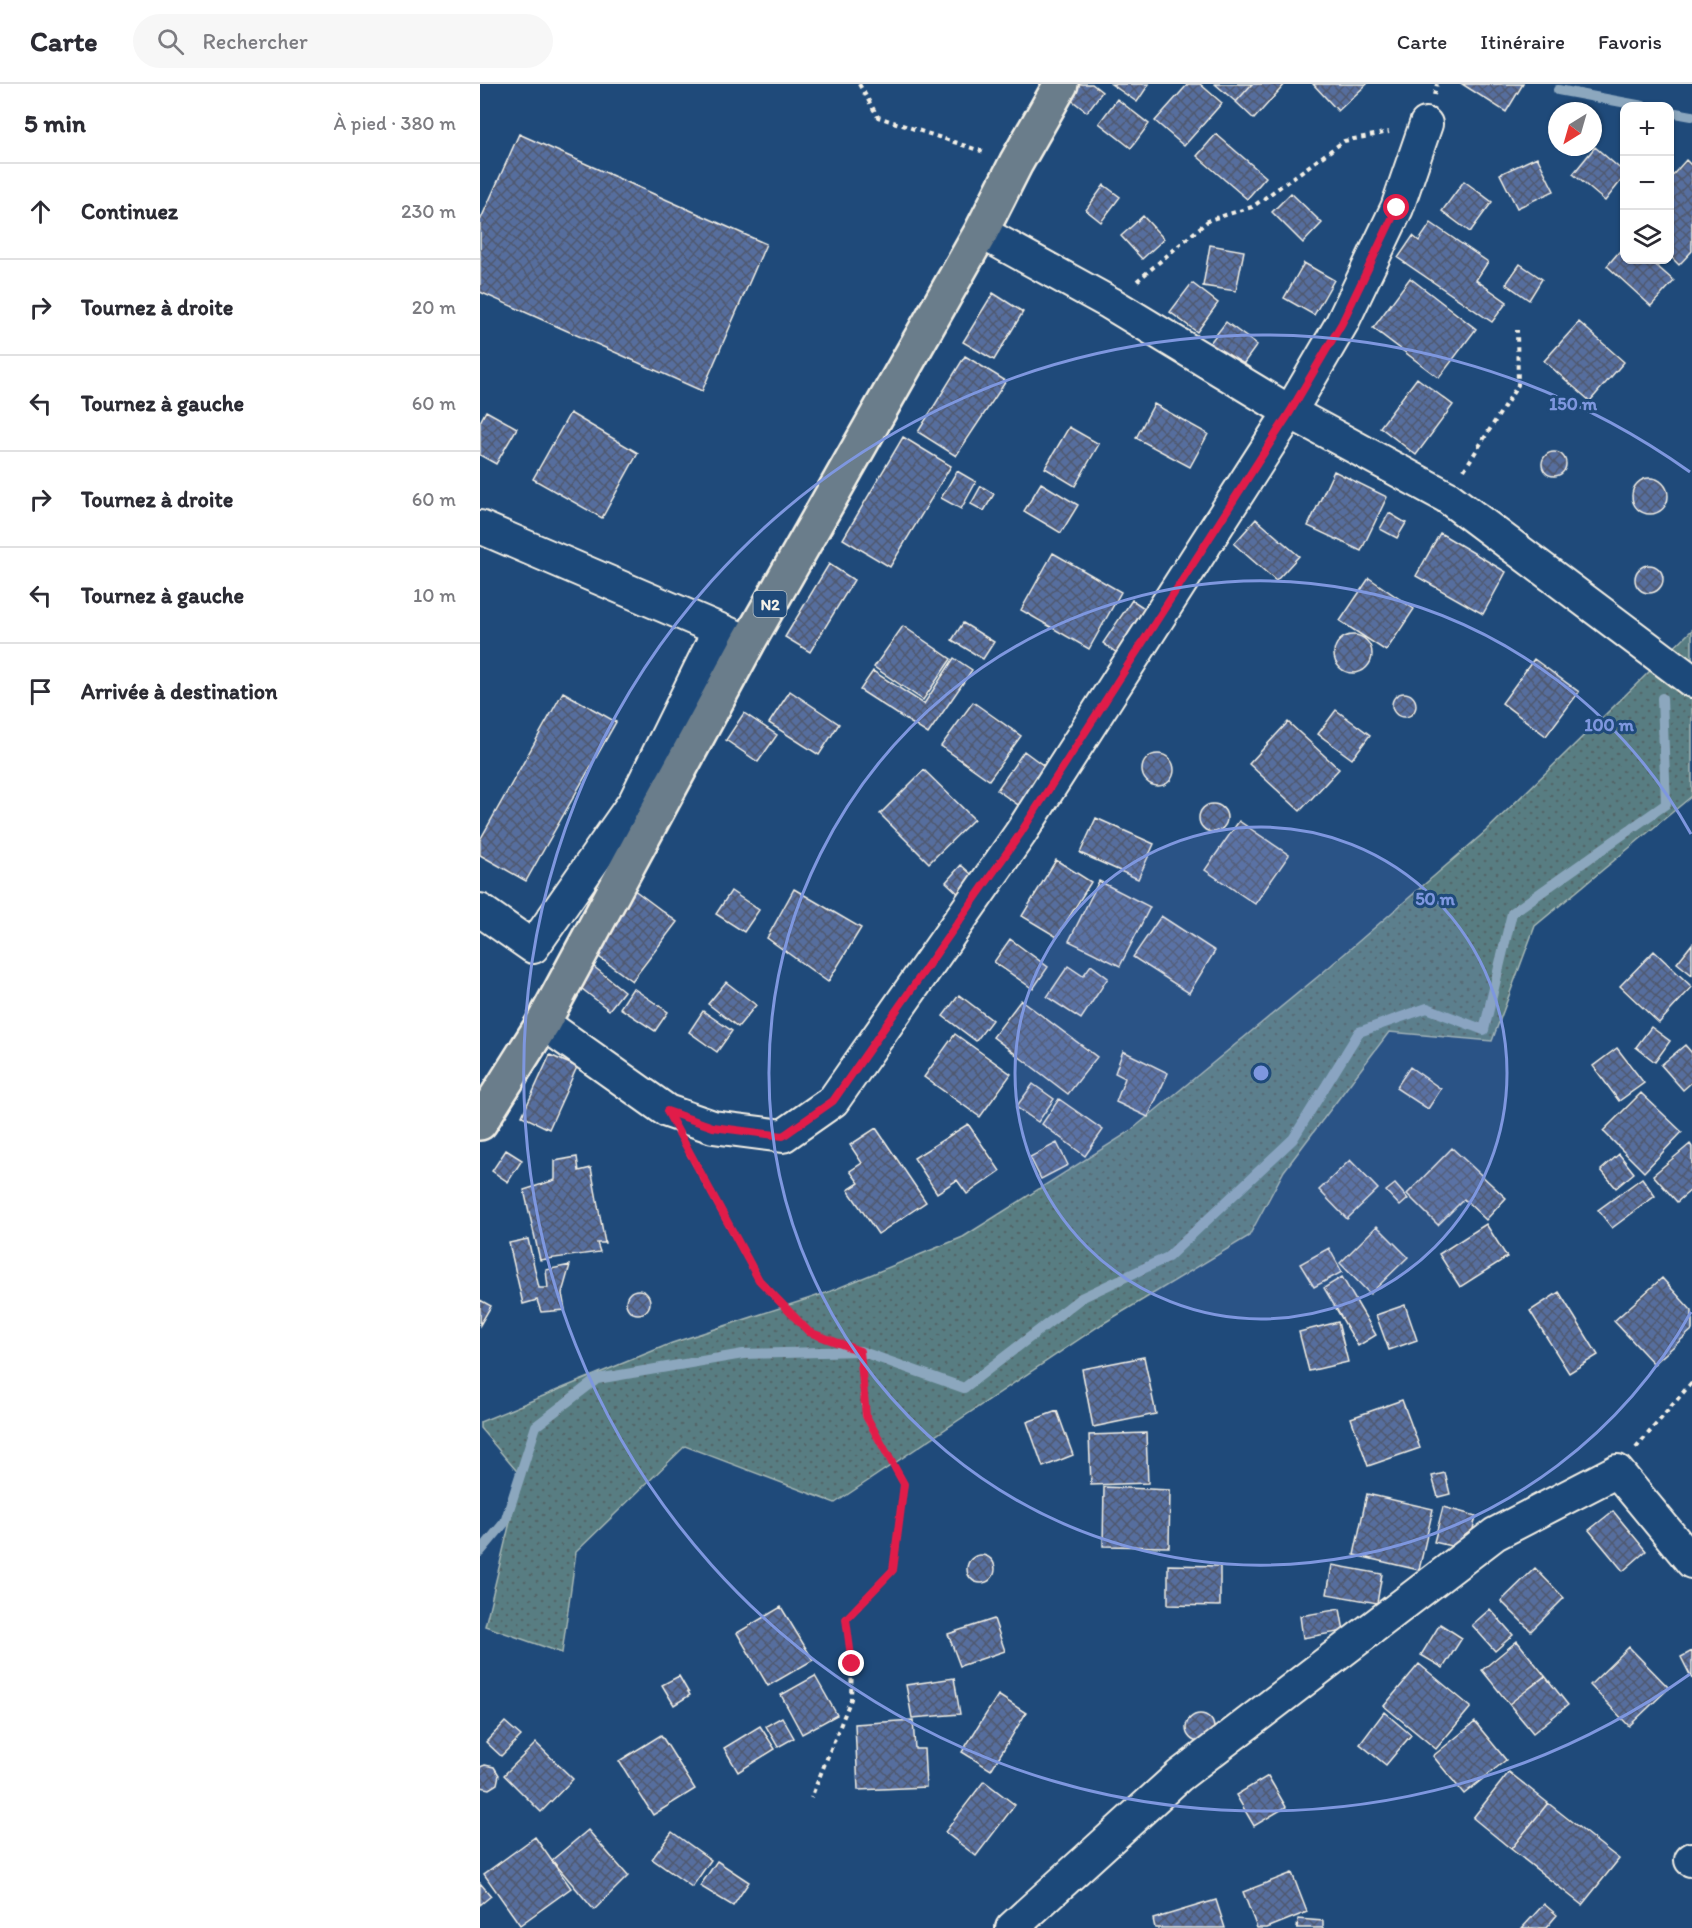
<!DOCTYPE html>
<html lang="fr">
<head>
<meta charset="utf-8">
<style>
  body { margin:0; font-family:Itim,sans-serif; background:#f7f7f7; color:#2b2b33 }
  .controls { position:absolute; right:18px; top:18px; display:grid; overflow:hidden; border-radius:12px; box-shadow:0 2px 4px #0004 }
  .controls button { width:54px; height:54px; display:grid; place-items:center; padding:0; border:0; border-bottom:2px solid #e1e1e2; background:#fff; color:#2b2b33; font:30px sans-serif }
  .compass { position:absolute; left:1068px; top:18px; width:54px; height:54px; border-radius:50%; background:#fff; box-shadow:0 2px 4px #0004; rotate:217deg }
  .stop { position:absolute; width:18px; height:18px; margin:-14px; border:4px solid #e11d48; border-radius:50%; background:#fff }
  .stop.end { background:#e11d48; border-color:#fff; box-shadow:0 2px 6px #0008 }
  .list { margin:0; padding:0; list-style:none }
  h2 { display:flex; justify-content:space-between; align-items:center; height:78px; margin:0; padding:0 24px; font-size:26px }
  h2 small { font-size:20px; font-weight:400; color:#7c7c81 }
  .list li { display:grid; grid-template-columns:39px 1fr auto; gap:18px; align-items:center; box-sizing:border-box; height:96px; padding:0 24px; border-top:2px solid #e1e1e2 }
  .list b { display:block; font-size:22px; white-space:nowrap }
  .list em { font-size:20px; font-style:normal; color:#7c7c81 }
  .icon { flex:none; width:33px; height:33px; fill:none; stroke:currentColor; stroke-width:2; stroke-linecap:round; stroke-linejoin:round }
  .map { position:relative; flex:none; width:1212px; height:1844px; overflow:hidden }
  header { display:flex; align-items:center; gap:36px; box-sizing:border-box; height:84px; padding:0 30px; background:#fff; border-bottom:2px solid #e1e1e2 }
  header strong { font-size:28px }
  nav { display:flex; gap:33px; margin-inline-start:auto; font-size:21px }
  .search { width:420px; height:54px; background:#f7f7f7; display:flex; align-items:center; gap:15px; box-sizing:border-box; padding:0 21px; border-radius:33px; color:#7c7c81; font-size:22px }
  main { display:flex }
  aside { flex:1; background:#fff }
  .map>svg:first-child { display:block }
  .grass { fill:url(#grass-dots); stroke:#a6b7b5; stroke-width:1.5 }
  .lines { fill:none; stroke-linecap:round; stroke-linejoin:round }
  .stream { stroke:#8ca7be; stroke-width:10 }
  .building { fill:url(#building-cross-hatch); stroke:#f4f1e8; stroke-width:1.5 }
  .minor-casing { stroke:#f4f1e8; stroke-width:36 }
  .highway-casing { stroke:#f4f1e8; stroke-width:38 }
  .path { stroke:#f4f1e8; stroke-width:4; stroke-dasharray:4.5 4.5; stroke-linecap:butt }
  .minor { stroke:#1f4a7a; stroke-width:32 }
  .highway { stroke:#6b7d8b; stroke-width:33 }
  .route { stroke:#e11d48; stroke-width:8 }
  .ring { fill:none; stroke:#7e97df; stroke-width:3 }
  .labels { text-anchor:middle; stroke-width:6; stroke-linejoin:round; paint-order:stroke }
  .shield { fill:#1f4a7a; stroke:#b4bfc7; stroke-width:1.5 }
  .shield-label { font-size:16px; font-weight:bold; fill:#f4f1e8 }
  .centre { fill:#7e97df; stroke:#1f4a7a; stroke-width:3 }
  .ring-label { font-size:18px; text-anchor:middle; font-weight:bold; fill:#7e97df; stroke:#1f4a7a; stroke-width:6; stroke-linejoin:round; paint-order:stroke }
</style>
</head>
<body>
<header>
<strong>Carte</strong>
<div class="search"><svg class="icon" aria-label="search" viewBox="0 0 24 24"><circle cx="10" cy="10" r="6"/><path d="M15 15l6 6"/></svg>Rechercher</div>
<nav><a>Carte</a><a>Itinéraire</a><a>Favoris</a></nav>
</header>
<main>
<aside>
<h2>5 min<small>À pied · 380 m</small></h2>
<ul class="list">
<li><svg class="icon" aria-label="ahead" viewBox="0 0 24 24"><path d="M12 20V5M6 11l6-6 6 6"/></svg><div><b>Continuez</b></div><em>230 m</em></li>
<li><svg class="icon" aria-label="right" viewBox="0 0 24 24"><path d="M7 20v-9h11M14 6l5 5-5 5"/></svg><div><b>Tournez à droite</b></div><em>20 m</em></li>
<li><svg class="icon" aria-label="left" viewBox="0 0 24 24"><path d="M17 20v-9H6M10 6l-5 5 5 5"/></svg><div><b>Tournez à gauche</b></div><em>60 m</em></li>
<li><svg class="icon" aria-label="right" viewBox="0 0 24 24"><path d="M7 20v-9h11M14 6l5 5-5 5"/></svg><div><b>Tournez à droite</b></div><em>60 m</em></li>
<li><svg class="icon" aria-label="left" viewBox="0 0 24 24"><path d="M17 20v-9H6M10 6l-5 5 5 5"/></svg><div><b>Tournez à gauche</b></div><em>10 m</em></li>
<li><svg class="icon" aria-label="arrive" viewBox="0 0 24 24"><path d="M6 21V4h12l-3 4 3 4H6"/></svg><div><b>Arrivée à destination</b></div></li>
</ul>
</aside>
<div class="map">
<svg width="1212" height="1844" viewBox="0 0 1212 1844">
  <defs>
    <pattern id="grass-dots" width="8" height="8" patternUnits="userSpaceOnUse" patternTransform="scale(1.5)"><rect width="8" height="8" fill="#597d82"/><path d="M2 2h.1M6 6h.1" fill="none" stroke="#526567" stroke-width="1.8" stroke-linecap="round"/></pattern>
    <pattern id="building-cross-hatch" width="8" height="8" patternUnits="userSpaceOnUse" patternTransform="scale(1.5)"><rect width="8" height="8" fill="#576e9e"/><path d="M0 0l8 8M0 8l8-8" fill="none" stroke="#4f596e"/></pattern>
  </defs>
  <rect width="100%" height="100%" fill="#1f4a7a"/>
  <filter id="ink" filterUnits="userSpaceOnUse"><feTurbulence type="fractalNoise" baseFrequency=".0167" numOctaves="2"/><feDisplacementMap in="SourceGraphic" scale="12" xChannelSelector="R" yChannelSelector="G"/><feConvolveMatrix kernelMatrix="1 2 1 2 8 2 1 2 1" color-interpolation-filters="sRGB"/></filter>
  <g filter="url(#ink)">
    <path class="grass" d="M1212,546V712L1055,842L1012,957L909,948L804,1087L769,1152L619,1242L355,1419L205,1362L96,1468L82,1569L5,1542L41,1392L0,1344V1338L192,1259L346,1209L483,1153L649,1048L841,890L1006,747Z"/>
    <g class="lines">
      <path class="stream" d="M1078,6L1163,22
        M1190,28L1212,32
        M0,1468L25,1438L56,1342L117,1295L263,1270L380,1267L484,1304L601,1214L688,1173L813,1055L879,948L947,924L1004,946L1032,829L1186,720L1182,614"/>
    </g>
    <path class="building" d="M587,0H612L622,8L607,28L581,8Z
      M631,0H669L657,18Z
      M708,0H720L742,19L704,62L675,37Z
      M735,0H772L756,18Z
      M772,0H805L774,35L756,18Z
      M833,0H887L858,27Z
      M982,0H1043L1026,28Z
      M637,15L669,40L651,64L619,39Z
      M39,50L286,160L222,307L0,208V137Z
      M736,50L786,93L767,115L717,72Z
      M1115,63L1144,88V93L1125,117L1093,90Z
      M1057,73L1074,107L1037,124L1020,90Z
      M1206,76L1212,82V167L1199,181L1190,172V94Z
      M984,97L1012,118L990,148L962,127Z
      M624,101L640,113L621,138L606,126Z
      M811,109L842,139L823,159L792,128Z
      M663,132L684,155L662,175L641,152Z
      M951,139L1008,178L996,196L1027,218L1012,238L918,174L933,152L939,157Z
      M730,161L764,167L756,207L723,202Z
      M1144,162V176H1170L1194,197L1171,222L1127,182Z
      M824,179L854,196L834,231L804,214Z
      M1040,180L1062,195L1049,216L1026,200Z
      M930,194L996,245L959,294L893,244Z
      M712,199L738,219L717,248L690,228Z
      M513,209L543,228L514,276L483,258Z
      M746,238L777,261L761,283L729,260Z
      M1099,238L1144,278L1110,317L1064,277Z
      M485,272L526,297L476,372L438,348Z
      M937,294L973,321L936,371L900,343Z
      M674,320L728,350L710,383L656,354Z
      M6,327L37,344L16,380L0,371V338Z
      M90,329L158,369L122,434L53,395Z
      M589,343L619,360L595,402L565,384Z
      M423,353L471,382L410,483L363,455Z
      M1062 380a12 12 0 1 1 24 0a12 12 0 1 1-24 0Z
      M477,387L496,398L481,425L461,414Z
      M854,387L907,413L881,467L828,442Z
      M1152 412a18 18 0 1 1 36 0a18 18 0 1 1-36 0Z
      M561,399L598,421L581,449L544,427Z
      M501,402L514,410L504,427L491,420Z
      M909,429L926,439L917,454L900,445Z
      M776,435L819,472L796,497L754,460Z
      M960,449L1026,488L1003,530L936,492Z
      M573,469L641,508L609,565L541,526Z
      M349,480L374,496L330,568L305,553Z
      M1155 495a14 14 0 1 1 28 0a14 14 0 1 1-28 0Z
      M889,494L934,525L906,567L860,537Z
      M652,516L675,531L644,574L623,559Z
      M483,539L514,558L503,575L472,556Z
      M423,542L471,575L443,616L394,583Z
      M854 570a19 19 0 1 1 38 0a19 19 0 1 1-38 0Z
      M474,574L492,586L448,650L380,606L393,587L444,620Z
      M1054,575L1099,608L1066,652L1022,619Z
      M310,607L359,640L339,671L289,639Z
      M83,608L136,638L46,797L0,771V756Z
      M912 621a12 12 0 1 1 24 0a12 12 0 1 1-24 0Z
      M493,618L541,652L509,696L461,662Z
      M856,626L890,651L872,675L838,650Z
      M264,629L297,651L278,678L246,656Z
      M808,638L859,685L820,727L769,680Z
      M544,667L575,690L548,728L517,706Z
      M662 686a16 16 0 1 1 32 0a16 16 0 1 1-32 0Z
      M444,686L494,735L449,779L400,730Z
      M719 734a14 14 0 1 1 28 0a14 14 0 1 1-28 0Z
      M616,734L674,760L658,795L600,769Z
      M759,737L809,771L775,820L725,786Z
      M576,776L611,798L577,853L542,832Z
      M481,781L499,797L483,814L466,798Z
      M619,797L670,823L640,882L589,857Z
      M153,805L197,838L152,897L108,865Z
      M314,805L381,844L348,898L287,854Z
      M251,807L279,826L264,848L236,830Z
      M681,832L735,867L709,909L653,873Z
      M530,855L568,883L553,905L514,878Z
      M1212,860V891L1197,879Z
      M1174,867L1212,903L1179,939L1140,902Z
      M611,881L628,894L601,935L567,913L588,882L603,892Z
      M113,882L144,907L129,926L97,901Z
      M246,898L276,921L258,943L228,920Z
      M153,904L188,928L175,947L140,924Z
      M479,911L512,936L496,957L463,932Z
      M541,916L617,973L588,1010L513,953Z
      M223,927L252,947L237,968L209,948Z
      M1171,943L1190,957L1175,978L1156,963Z
      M475,950L531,990L500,1033L444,993Z
      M1205,961L1212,969V998L1203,1006L1181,981Z
      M1137,964L1164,999L1139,1017L1113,982Z
      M643,967L688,989L668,1033L636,1018L645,994L635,989Z
      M70,971L97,983L69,1045L42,1032Z
      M930,983L961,1005L948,1025L916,1004Z
      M553,1000L574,1015L558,1038L536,1023Z
      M1161,1009L1202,1048L1164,1088L1123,1047Z
      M579,1015L623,1046L605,1072L562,1040Z
      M488,1040L520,1087L487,1110L477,1096L457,1109L434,1074Z
      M396,1044L446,1118L398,1150L368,1106L379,1099L370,1087L382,1079L370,1061Z
      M577,1059L588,1081L561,1095L550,1073Z
      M1210,1060L1212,1063V1105L1197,1118L1173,1091Z
      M972,1064L1026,1114L1006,1136L984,1115L958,1141L927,1110Z
      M26,1066L42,1076L28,1098L12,1087Z
      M1139,1070L1154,1089L1136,1104L1121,1086Z
      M97,1073L99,1087L111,1084L125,1159H117L120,1168L60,1176L44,1106L75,1096V1077Z
      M870,1076L898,1105L867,1135L839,1106Z
      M1162,1094L1175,1112L1132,1144L1118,1126Z
      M915,1100L928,1115L920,1122L906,1107Z
      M1006,1140L1027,1173L980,1203L959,1170Z
      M897,1142L928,1173L890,1210L860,1179Z
      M48,1155L59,1204H68L66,1186L90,1181L82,1209L85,1226L61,1228L57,1216L43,1220L29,1159Z
      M849,1164L862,1188L834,1203L820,1180Z
      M862,1193L896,1251L878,1262L844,1204Z
      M1182,1194L1212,1227V1246L1174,1280L1134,1237Z
      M146 1218a12 12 0 1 1 24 0a12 12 0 1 1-24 0Z
      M1079,1208L1118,1271L1089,1289L1050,1227Z
      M0,1216L11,1222L0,1241Z
      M925,1221L937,1256L909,1266L896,1231Z
      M858,1238L868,1278L829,1287L819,1248Z
      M664,1273L676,1330L613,1343L602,1285Z
      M922,1316L940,1364L888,1382L871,1334Z
      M577,1327L593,1371L563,1383L547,1338Z
      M666,1349L668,1399L611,1401L609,1351Z
      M965,1389L970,1410L958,1413L952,1392Z
      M624,1403L690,1406L689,1463L623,1462Z
      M887,1410L953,1425L939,1486L874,1471Z
      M963,1423L996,1432L988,1466L954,1458Z
      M1133,1427L1166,1467L1143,1487L1109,1446Z
      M487 1485a14 14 0 1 1 28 0a14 14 0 1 1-28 0Z
      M688,1481L740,1482V1522L688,1521Z
      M852,1481L902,1490L897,1519L847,1510Z
      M1055,1484L1084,1514L1051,1547L1021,1517Z
      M301,1523L333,1576L288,1602L257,1549Z
      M860,1525L864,1547L823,1554L820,1532Z
      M1010,1525L1033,1551L1015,1567L992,1541Z
      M514,1535L525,1567L480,1582L468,1550Z
      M960,1540L982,1554L963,1584L941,1571Z
      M1037,1557L1065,1592L1029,1620L1002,1586Z
      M1149,1563L1189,1604L1149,1642L1110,1601Z
      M1212,1567V1595L1201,1573Z
      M939,1580L991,1623L956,1665L904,1622Z
      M199,1592L210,1611L194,1621L182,1601Z
      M335,1592L357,1631L322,1650L301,1611Z
      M1065,1592L1088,1621L1053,1649L1029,1620Z
      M474,1594L480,1630L432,1634L426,1601Z
      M518,1611L546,1629L511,1686L482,1668Z
      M904,1628L931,1651L906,1681L880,1660Z
      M706 1644a14 14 0 1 1 28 0a14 14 0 1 1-28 0Z
      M302,1633L314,1654L298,1663L286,1642Z
      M433,1636L435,1665H444L446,1703L378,1706L375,1640Z
      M25,1638L41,1652L21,1672L6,1658Z
      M995,1638L1026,1676L984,1710L953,1672Z
      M280,1642L295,1665L258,1688L244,1664Z
      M181,1651L215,1705L173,1731L139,1677Z
      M56,1659L93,1695L61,1728L24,1691Z
      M5,1681L14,1683L19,1691L17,1700L9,1705L0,1703V1683Z
      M1029,1688L1068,1719L1031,1765L993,1734Z
      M788,1692L806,1723L774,1742L756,1711Z
      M504,1697L535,1721L496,1772L465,1748Z
      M1068,1719L1139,1775L1102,1821L1031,1765Z
      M108,1746L148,1792L114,1826L72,1776Z
      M192,1748L231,1776L212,1803L172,1775Z
      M55,1753L91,1804L40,1841L4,1790Z
      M237,1777L269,1798L253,1822L220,1802Z
      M812,1789L827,1828L787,1844H777L763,1808Z
      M0,1799L11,1812L0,1821Z
      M736,1816L745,1844H675L673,1835Z
      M1064,1820L1077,1831L1066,1844H1042Z
      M818,1835L843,1837V1844H817Z"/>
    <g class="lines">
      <defs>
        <path id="minor" d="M501,148L630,219L810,328L967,413L1212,597
          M0,443L259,554
          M0,826L53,863L155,717L239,546
          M63,939L187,1027L233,1043L303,1052L353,1017L540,750L810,328L862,239L917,124L946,40
          M1211,1776L1212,1775
          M532,1844L699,1692L1015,1450L1137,1387L1212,1478"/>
        <path id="highway" d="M0,1039L63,939L269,557L501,148L536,79L581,0"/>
      </defs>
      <use href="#minor" class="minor-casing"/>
      <use href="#highway" class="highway-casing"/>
      <path class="path" d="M379,0L398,33L504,68
        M954,11L957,0
        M657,197L729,136L772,123L864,57L909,48
        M984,386L1038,301L1037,246
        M209,1069L279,1196L329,1248L380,1267L385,1332L424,1400L413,1486L366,1535L372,1580L371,1615L331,1714
        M1156,1364L1212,1298"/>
      <use href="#minor" class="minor"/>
      <use href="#highway" class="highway"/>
    </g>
  </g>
  <g class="lines" filter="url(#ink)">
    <path class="route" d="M372,1580L366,1535L413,1486L424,1400L386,1332L380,1267L329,1248L279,1196L187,1027L233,1043L303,1052L353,1017L540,750L810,328L862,239L917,124"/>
  </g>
  <circle cx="781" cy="989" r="246" fill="#7e97df" fill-opacity=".12"/>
  <g class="ring">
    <circle cx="781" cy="989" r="246"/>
    <path d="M1211 1228A492 492 0 1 1 1211 750"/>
    <path d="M1210 1590A738 738 0 1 1 1210 388"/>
  </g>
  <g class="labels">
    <rect class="shield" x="273.5" y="507" width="33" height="26" rx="4.5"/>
    <g class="shield-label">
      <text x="290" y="526">N2</text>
    </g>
  </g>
  <circle cx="781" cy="989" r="9" class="centre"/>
  <g class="ring-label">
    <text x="1093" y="326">150 m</text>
    <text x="1129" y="647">100 m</text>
    <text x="955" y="821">50 m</text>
  </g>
</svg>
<div class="controls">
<button>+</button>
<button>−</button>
<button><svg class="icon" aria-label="layers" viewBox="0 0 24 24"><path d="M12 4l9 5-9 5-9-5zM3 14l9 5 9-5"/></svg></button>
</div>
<svg class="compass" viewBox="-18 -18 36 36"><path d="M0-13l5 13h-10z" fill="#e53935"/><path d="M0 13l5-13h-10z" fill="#7c7c81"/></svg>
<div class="stop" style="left:917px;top:124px"></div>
<div class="stop end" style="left:372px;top:1580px"></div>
</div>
</main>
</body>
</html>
